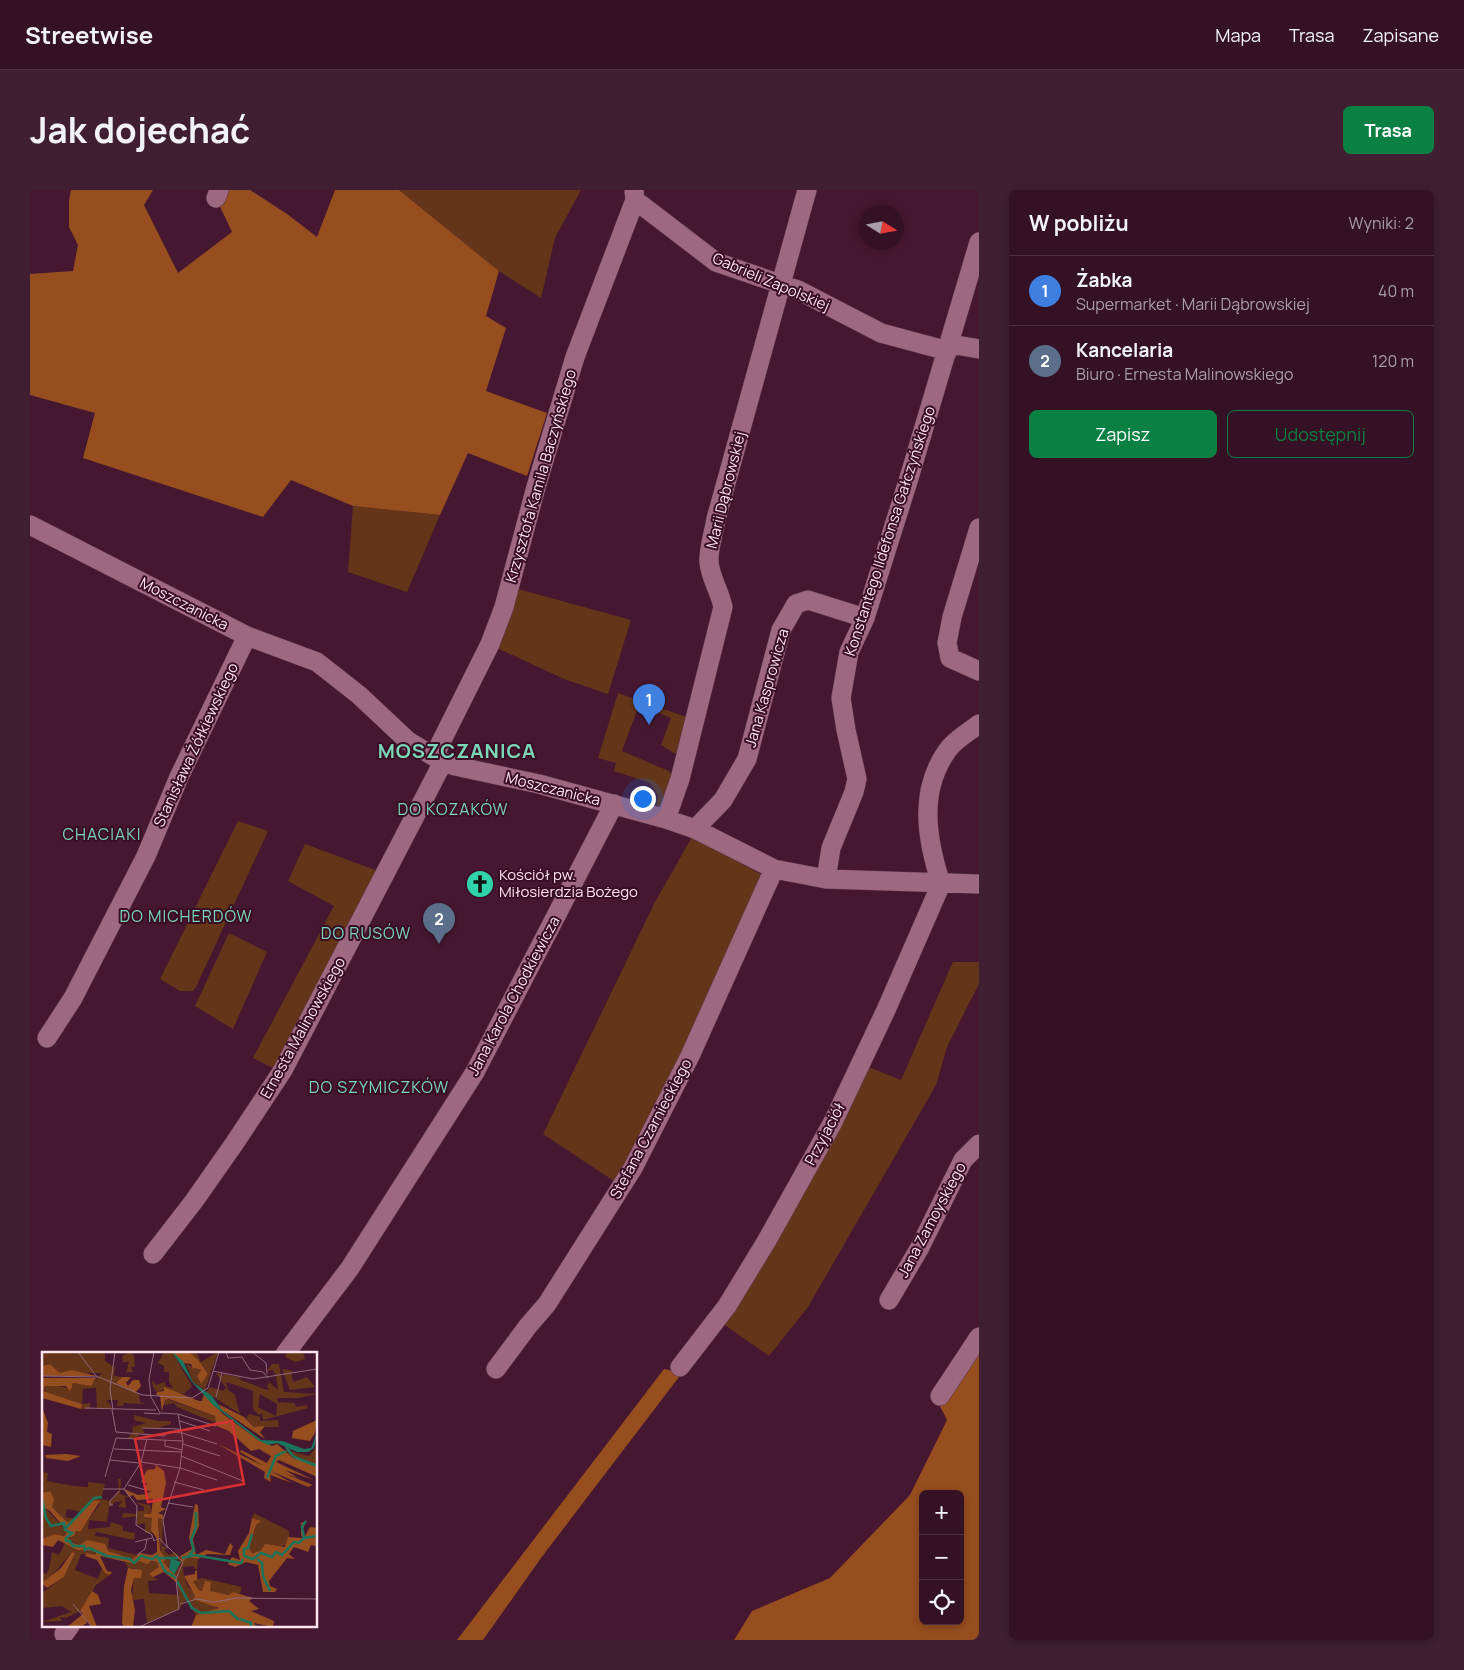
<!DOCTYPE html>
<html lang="pl">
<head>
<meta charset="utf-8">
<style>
  body { margin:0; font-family:Manrope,sans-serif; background:#3f1f31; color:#f1f3f6 }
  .controls { position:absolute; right:15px; bottom:15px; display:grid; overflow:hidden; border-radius:8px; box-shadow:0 2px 8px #0003 }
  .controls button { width:45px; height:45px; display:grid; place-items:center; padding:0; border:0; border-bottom:1px solid #4e3141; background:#341124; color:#f1f3f6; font:25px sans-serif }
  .compass { position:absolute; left:829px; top:15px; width:45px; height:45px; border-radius:50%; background:#341124; box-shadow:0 2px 8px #0003; rotate:101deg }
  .you { position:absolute; left:612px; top:608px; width:18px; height:18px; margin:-12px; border:4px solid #fff; border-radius:50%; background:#1a73e8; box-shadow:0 0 0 8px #1a73e833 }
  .badge { display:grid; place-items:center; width:32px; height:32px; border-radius:50%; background:#0b8043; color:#fff; font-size:16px; font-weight:700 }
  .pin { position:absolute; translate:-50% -41px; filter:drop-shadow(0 1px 2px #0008) }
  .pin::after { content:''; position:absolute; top:26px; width:18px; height:15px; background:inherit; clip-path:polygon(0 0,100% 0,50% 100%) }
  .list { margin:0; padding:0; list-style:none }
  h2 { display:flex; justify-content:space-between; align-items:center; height:65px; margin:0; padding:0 20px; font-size:21px }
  h2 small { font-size:16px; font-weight:400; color:#a99da6 }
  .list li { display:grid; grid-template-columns:32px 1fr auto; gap:15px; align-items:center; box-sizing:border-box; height:70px; padding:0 20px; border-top:1px solid #4e3141 }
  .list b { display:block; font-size:19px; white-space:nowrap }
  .list p { margin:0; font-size:16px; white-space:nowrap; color:#a99da6 }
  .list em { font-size:16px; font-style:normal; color:#a99da6 }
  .actions { display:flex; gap:10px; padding:15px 20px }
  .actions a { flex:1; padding:11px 0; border:1px solid #0b8043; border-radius:8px; text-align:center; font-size:18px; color:#0b8043 }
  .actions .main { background:#0b8043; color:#fff }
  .icon { flex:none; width:28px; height:28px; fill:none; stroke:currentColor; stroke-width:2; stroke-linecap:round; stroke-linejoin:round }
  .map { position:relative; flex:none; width:949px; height:1450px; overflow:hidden; border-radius:8px }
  header { display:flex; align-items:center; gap:30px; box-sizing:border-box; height:70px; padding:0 25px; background:#341124; border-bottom:1px solid #4e3141 }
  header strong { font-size:24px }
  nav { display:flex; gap:28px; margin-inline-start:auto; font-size:18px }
  .intro { display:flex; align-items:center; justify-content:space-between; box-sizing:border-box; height:120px; padding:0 30px }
  h1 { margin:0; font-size:35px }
  .button { padding:12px 22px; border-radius:8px; background:#0b8043; color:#fff; font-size:18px; font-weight:700 }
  main { display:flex; gap:30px; padding:0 30px }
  aside { flex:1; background:#341124; border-radius:8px; box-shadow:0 2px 8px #0003 }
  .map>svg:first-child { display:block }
  .green { fill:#643518 }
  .forest { fill:#964e1f; fill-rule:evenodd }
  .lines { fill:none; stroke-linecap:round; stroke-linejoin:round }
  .minor-casing { stroke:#5d374c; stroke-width:20 }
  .minor { stroke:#9e6881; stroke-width:19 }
  .labels { text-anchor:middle; stroke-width:4; stroke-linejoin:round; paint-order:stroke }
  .street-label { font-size:15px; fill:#fee4ef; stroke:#3a0d26 }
  .poi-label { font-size:15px; fill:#fee4ef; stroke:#3a0d26; text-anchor:start }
  .neighbourhood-label { font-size:16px; letter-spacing:1px; fill:#79d6b7; stroke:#3a0d26 }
  .district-label { font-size:20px; font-weight:bold; letter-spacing:1px; fill:#79d6b7; stroke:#3a0d26 }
  .inset-river { fill:none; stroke:#1b745c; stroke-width:2.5 }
  .inset-road { fill:none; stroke:#90697c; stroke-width:1 }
  .view { fill:#d83132; fill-opacity:0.15; stroke:#d83132; stroke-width:2.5 }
  .inset-edge { fill:none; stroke:#fee4ef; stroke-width:2.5 }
</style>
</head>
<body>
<header>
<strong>Streetwise</strong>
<nav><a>Mapa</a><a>Trasa</a><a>Zapisane</a></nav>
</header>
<div class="intro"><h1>Jak dojechać</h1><a class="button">Trasa</a></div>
<main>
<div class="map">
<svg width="949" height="1450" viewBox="0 0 949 1450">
  <rect width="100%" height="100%" fill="#461730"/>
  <path class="green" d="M369,0H551L525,48L511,108L469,81Z
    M323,316L410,325L377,402L318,382Z
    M488,399L601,430L578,504L534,489L465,457Z
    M588,503L659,528L649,563H644L631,555L641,528L609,515L592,561L639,581L642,585L631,619L626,618L628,605L620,593L584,581L586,573L568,568Z
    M208,631L238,641L166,797L163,801H150L130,789Z
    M662,647L732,685L735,689L590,995L513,944L625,712Z
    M275,654L356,684L249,881L223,868L304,716L258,691Z
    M199,743L237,762L203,839L165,816Z
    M923,772H949V794L917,857L906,895L778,1117L739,1166L692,1133L833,875L871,890Z"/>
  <path class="forest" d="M41,0H123L114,15L148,83L202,42L186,8L189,0H220L257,24L287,47L305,0H369L469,81L456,126L476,138L456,201L517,223L497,286L438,263L410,325L323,316L261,290L233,327L53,268L65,223L0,205V84L43,81L48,55L39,37V11Z
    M949,1150V1450H704L722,1421L800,1388L880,1305L917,1230L908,1212ZM893,1304H930V1431H893Z
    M634,1179L652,1183L511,1368L453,1450H427Z"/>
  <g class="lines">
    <defs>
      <path id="minor" d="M186,8L189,0
        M605,10L686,72L768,100L851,143L918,161
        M920,154L949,159
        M0,335L217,446L287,472L329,505L378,551L413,572L425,576L509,594L636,629L665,639L744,679L796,689L949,694
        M949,338L922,427L917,453L920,468L949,481
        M404,566L460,454L474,417L506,297L545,167L605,10L604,0
        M636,629L650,589L693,417C690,402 680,387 679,372C678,360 684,342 686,329L777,0
        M665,639L693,610L717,569L751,440L766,414L778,410L835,428
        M796,689L801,658L824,602L827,589L816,540L811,508L819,462L835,428L879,288L949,52
        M17,848L43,808L116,666L149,587L217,446
        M123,1064L164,1011L204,954L253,880L413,572
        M859,1110L889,1059L933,970L949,954
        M255,1164L320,1078L445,882L584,614
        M650,1177L697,1116L736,1052L803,932L856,820L911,694C897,650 888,602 917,561C924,550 939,542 949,534
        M466,1179L498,1136L517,1114L603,978L660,866L744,679
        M910,1206L949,1147
        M34,1444L40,1436"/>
    </defs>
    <use href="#minor" class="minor-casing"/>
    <use href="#minor" class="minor"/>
  </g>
  <defs>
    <symbol id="church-disc" viewBox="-11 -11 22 22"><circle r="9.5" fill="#30d4aa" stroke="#3a0d26"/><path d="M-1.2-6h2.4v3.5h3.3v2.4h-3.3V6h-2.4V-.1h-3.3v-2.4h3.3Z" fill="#111"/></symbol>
  </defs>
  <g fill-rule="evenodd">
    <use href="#church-disc" x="434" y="678" width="32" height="32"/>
  </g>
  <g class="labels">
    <g class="street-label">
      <text transform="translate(741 92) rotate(23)" y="5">Gabrieli Zapolskiej</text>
      <text transform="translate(511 286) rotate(-74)" y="5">Krzysztofa Kamila Baczyńskiego</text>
      <text transform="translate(696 300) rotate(-76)" y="5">Marii Dąbrowskiej</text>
      <text transform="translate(860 341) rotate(-72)" y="5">Konstantego Ildefonsa Gałczyńskiego</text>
      <text transform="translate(154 414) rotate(27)" y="5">Moszczanicka</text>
      <text transform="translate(737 498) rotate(-74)" y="5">Jana Kasprowicza</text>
      <text transform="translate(166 555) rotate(-65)" y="5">Stanisława Żółkiewskiego</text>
      <text transform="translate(523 599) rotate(14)" y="5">Moszczanicka</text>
      <text transform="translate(484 806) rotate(-62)" y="5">Jana Karola Chodkiewicza</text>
      <text transform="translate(273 838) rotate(-61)" y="5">Ernesta Malinowskiego</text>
      <text transform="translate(621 939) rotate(-62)" y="5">Stefana Czarnieckiego</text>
      <text transform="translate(795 944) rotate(-62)" y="5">Przyjaciół</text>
      <text transform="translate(902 1030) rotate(-62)" y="5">Jana Zamoyskiego</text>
    </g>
    <g class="poi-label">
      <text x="469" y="690">Kościół pw.<tspan x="469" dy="17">Miłosierdzia Bożego</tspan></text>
    </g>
    <g class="neighbourhood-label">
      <text x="423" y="625">DO KOZAKÓW</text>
      <text x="72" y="650">CHACIAKI</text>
      <text x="156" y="732">DO MICHERDÓW</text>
      <text x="336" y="749">DO RUSÓW</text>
      <text x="349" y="903">DO SZYMICZKÓW</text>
    </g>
    <g class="district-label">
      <text x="427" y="568">MOSZCZANICA</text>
    </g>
  </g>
  <g transform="translate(12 1162)">
    <rect width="275" height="275" fill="#461730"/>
    <path d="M0,0H63V9L73,16L72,24L80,25L75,31L97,42L98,50L104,52L82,51L81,54H75L76,48H65L71,57H55L54,36L41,37L40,52L48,51V57H39L40,52L1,39L3,34L9,32L26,36L31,31L49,33L60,21H18L8,12L0,14ZM87,0L92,3L93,15H89L91,20H85L83,25L87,10H81L80,4ZM122,0H130L150,34L142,42L123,37L115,40L111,35L110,28L114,33L123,30V34L131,36L127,30V20H122V14L116,11ZM147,0H154L159,10L176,0L163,38L151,30L144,12L159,19L155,24L158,31L166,22ZM245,0H261L263,7L253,10L243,5ZM230,12H237L242,40L275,42L256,46H235L236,50L252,51L254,55L265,53L266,56L221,68L220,61L217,63L211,57V39L184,30L186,38L193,43L198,62L164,40L168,35L181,39L184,36L174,21L179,22V26L182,22L200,26L196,27L225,38L227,36L213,32L225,35L227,30L236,38L234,24L231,18L225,19ZM218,42L235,52L234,64L216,55ZM240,17L252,19L249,20L251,30L265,25L273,35L248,38ZM124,47L173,64L174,71L135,55L132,51L122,53ZM207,62L218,65V69L236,68L237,75H212L204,66ZM92,63L116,69H129V72L113,77L100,76L103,82L97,81L96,87L86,86L91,80L90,75L104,71L92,68ZM275,94V112L251,106L243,98L267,104ZM0,120L6,121L5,129L31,134L46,135V130L63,132L59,147L68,149L77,139L76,127H79L78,142L87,145H83L84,156L76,155L80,149L73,150L67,155L65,170L47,168L46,177L68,175L69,170L81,174V179L93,181L92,188L54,180L53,184L67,186L66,196L95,203L90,207L65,199L63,192L38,193L26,188L32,179L42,174L58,152L52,148L40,160L25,157L23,165L33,167L25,170L10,155L8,139L0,141ZM93,150L108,153L109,162L102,165L110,166L111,181H103V171L95,173V164L80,166L81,161L95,162V159H102V155ZM3,156L26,180L22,184L13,182L0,187V158ZM212,161L247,179V192L234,196L223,192L218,199L210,201L207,196L214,173L218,169L210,166ZM116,166L121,167L120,194L125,196L122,198L127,203L133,200L141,208L149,204L156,207L155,219L151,214L141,215L142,224L146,235L177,258L154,263L144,248L137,257L105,271L102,247L92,248L90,245L93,216H86L83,210L93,212L97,209L116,210L118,215L111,225L117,228L106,229L107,241L137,243L132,223L139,212L137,208L129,206L127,216L120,210ZM23,191L35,198L54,199V203L39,202L33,218L56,227L60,216L68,223L54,233L38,259L24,266L18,265L20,269L0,270L29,260L20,254L0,256V241L22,225L33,201L30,200L0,235V220L4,222L7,217L10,200L17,203ZM160,226L200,235L198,241L187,243L155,237L151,228Z" fill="#643518" fill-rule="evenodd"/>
    <path d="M130,0H147L156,8L166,22L159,32L155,24L159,18L152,16V19L149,12L141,11ZM8,12L18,21L29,18L55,24H0V14ZM80,25H89L84,31L86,34L91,28H97L99,34L93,41L74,31ZM0,26H54L49,34L31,31L28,39L24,34H3L1,39L40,52L39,57L0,46ZM122,35L157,49H160L162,42L181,62L216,88L230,94L235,92L251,106L275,112V125L237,108L234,110L272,128L243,118L256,126L241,121L271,133L266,135L229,119L250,131L228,123L229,130L222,126L223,120L176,92L222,114L198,100L199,98L225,111L229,104L217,97L209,99L187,79L170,72L174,71L173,64L127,47L123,48L120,59L118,44L114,43L115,40L122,39ZM176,52L202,65L212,75L223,74L218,80L223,87L180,58ZM0,55L6,71L5,80L10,82L9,95L0,93ZM275,68L273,81L268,89L250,86L251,79ZM24,102L39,104L26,109L4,106L3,103ZM114,113L122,119L124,131L119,155L124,157L116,161L121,163V167L116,166L118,198L124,207L121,210L134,224L135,231L122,220L111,225L107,222L117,215L115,210L109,209L105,212L97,209L93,212L58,204L65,219L70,220L68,223L63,221L55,208L43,204L44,201L54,203V199L35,198L16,188L11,195L0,193V187L13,182L22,184L26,180L8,159L3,156L0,158V141L8,139L12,147L10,155L25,170L33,167L52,148L58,149L39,179H33V183L26,186L31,191L38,193L45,188L63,192L66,199L90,207L98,201L110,203L115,200V187L109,178L110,166L102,165V162H109L111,147L95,148L91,143L87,145L82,137L96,143L105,142L109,139L102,138L105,131L99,130L105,118L113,117ZM153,152L156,153L157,174L151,187L154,203L164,198L183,202L188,191L191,194L188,203L165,202L156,207L146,205L141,210L138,204L150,197L147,186ZM210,166L219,169L214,173L207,196L210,201L218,199L223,192L243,195L246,185L261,186L259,183V171L264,169L260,180L263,184L268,175L275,176V194L269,193L266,200L252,195L247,202L253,207L245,206L227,229L228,234L235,237L233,240H221L216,213L204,210L193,215L186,212L190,205L198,208L196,199L207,181ZM30,200L33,201L22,225L5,236L0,231L19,216ZM86,216L100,218L99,226H92L89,238L93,258L91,275H82L80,271L82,234ZM153,219H155V228L151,229L156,237L160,239L163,229L169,230L168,239L187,243L191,240L211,246L207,249L217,257L209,259L232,269L231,275L212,271L215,275H149L154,263L177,256L151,247L153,244L142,224L153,222ZM50,239L56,243L59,252L47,254L55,275H50L43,266L45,271L40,274L25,275L41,262L38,259Z" fill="#964e1f"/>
    <path d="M130,0L141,9L151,30L170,44L180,58L219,88L241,89L262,97L269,96L275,81L272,96L266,100H255L235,91L226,93L216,88L171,53L150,30ZM129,206L139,210L132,223L127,217Z" fill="#1b745c"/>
    <path class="inset-river" d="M244,95L252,105L275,114M225,126L234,104L244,99M0,147L4,166L9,174L22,171L23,178L30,181L24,186V189H28L31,194H42L43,198L47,196L65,204L88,207L92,211L99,204L110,207L115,204L123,219L134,226M24,176L52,146L60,145M262,185L260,175L264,169M147,203L152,198L149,188L154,175V160M202,204L211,207L219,201L230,205L234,200L240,203L252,190L257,191L262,186L275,184M202,204V197L206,196L210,182M116,206H136M140,206L152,203L199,211L201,207M215,207L220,211L221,224L228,239M135,229L150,256L159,261L187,259L197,268M198,267L209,271V275"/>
    <path class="inset-road" d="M36,0L55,25M184,0L186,6L200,5L208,18L221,20L226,26M210,0L224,11L225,22M171,19L211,27L275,17M0,24L57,25L100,43L150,46L166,36L177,0M174,45L180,21M43,56L114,58M70,58L74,80L122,84L127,80L140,81L175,92M71,58L68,37L73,0M102,61L118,62M136,62L174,74M138,69L168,79M100,76L139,77M123,89V94L140,98M141,92L178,104M72,97L139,100M139,104L201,129M68,108L97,111M99,110L105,87M138,116L175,128M63,125L74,86L141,89M132,130L162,138M86,133L104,138M61,137H82L99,110L138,116M82,137L95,154L94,173L110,183L112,189L117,186L126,196M126,151L151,155M71,153H68V149L77,139M93,190L110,186M95,203L103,197L105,187M31,252L50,275M138,252L155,247L172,250L195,246L275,247M97,275L137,257L134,227L141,210L125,194L121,168L138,116L141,89L136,62L118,61L109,45L107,27L112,0"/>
    <path class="view" d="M190,69L202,132L106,150L93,87Z"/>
    <rect width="275" height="275" class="inset-edge"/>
  </g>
</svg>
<div class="controls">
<button>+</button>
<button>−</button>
<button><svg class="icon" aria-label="locate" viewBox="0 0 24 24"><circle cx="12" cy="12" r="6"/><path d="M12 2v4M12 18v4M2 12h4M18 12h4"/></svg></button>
</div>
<svg class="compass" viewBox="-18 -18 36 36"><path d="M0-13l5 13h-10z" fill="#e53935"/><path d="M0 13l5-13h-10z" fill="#a99da6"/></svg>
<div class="you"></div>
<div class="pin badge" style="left:619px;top:535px;background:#3f7fe0">1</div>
<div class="pin badge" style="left:409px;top:754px;background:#5c6f8a">2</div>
</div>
<aside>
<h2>W pobliżu<small>Wyniki: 2</small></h2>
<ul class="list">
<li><span class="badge" style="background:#3f7fe0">1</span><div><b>Żabka</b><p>Supermarket · Marii Dąbrowskiej</p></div><em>40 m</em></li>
<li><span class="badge" style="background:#5c6f8a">2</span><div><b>Kancelaria</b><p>Biuro · Ernesta Malinowskiego</p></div><em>120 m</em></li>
</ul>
<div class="actions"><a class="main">Zapisz</a><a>Udostępnij</a></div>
</aside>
</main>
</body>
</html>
